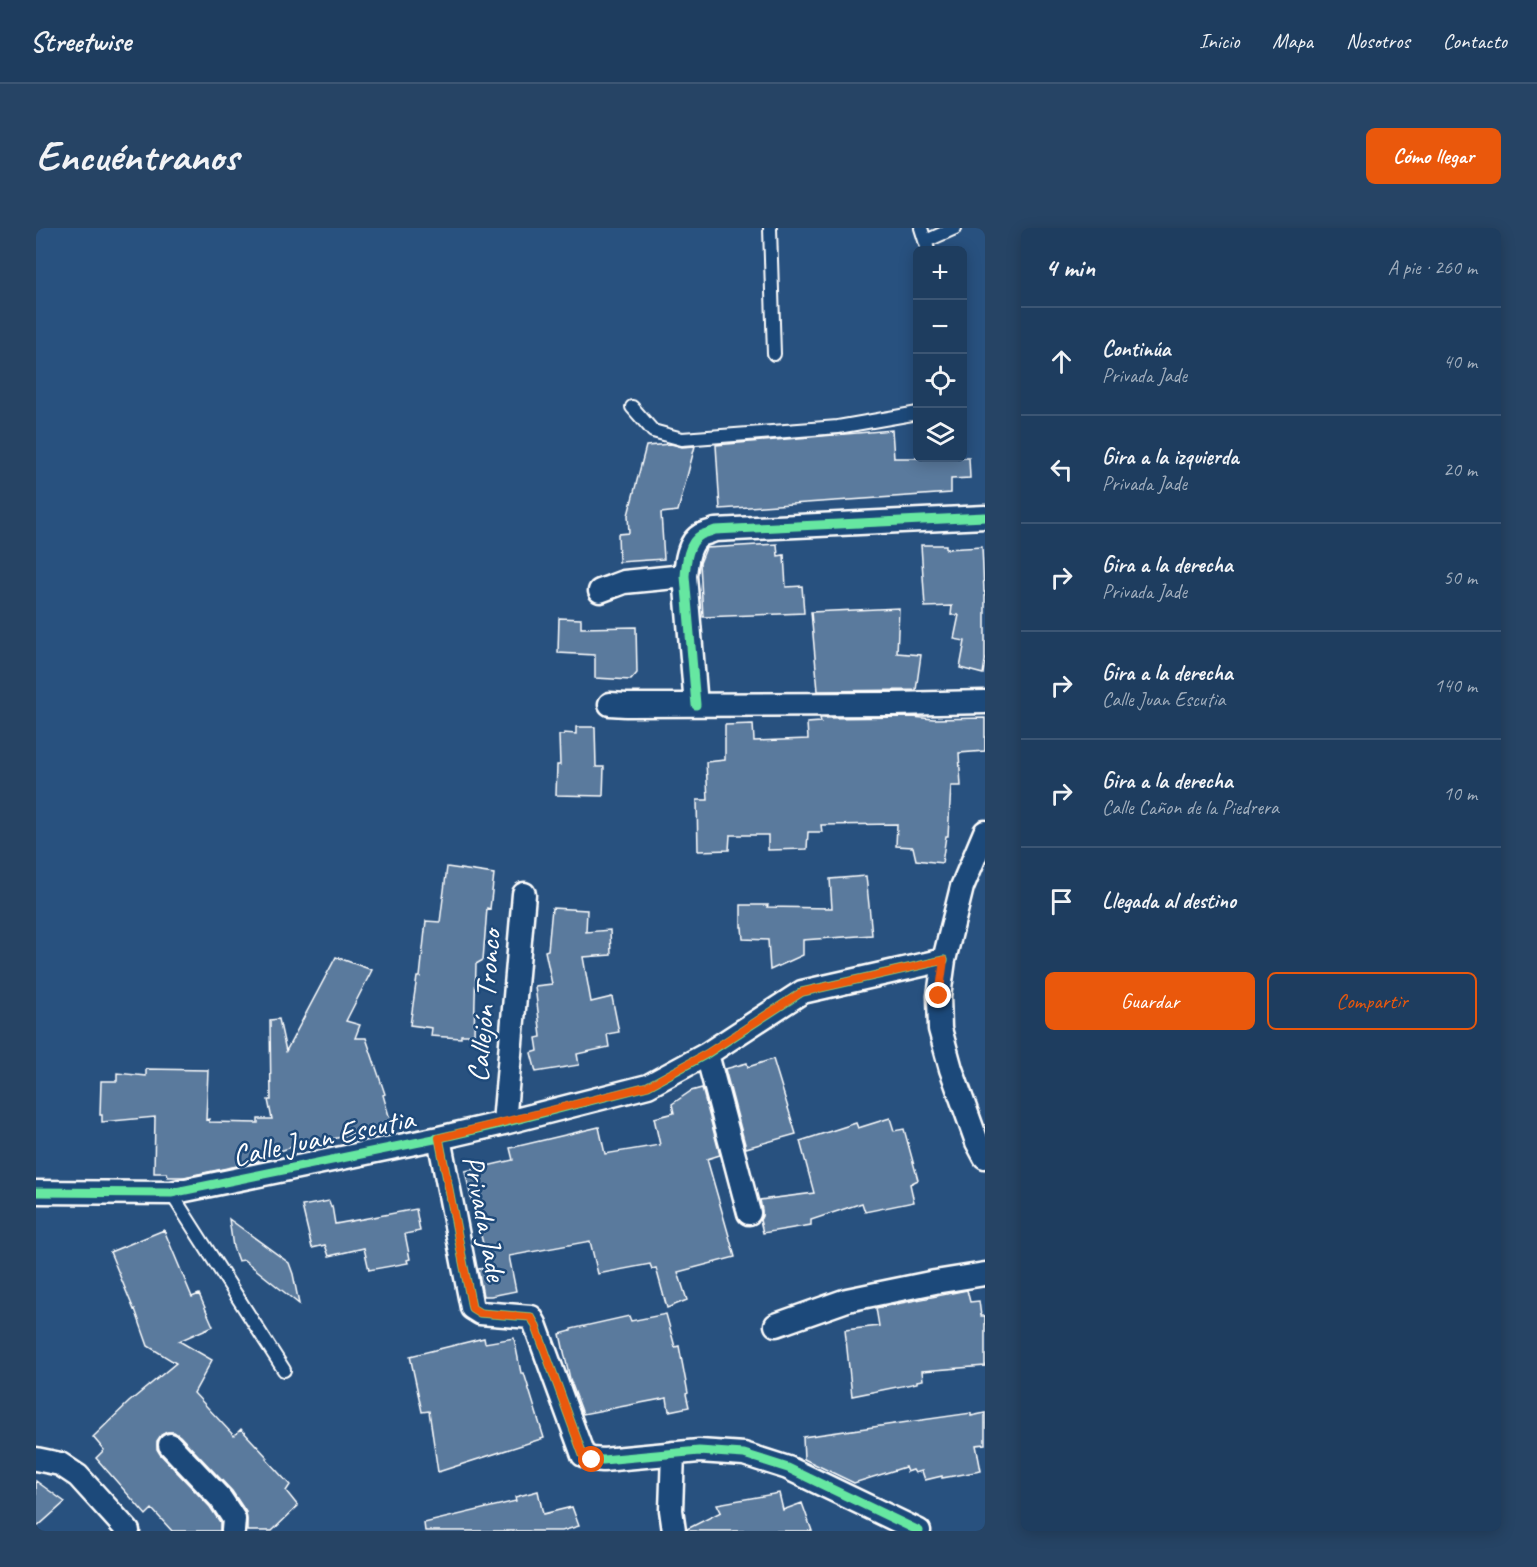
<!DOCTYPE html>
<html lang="es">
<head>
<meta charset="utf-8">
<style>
  body { margin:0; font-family:Caveat,sans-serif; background:#264465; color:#f1f3f6 }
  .controls { position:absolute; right:18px; top:18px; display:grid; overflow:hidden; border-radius:9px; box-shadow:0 3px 15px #0003 }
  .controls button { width:54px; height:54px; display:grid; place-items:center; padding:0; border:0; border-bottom:2px solid #3c5674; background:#1e3d5f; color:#f1f3f6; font:30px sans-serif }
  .stop { position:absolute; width:18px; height:18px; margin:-14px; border:4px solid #ea580c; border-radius:50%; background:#fff }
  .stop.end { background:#ea580c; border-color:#fff; box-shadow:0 2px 6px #0008 }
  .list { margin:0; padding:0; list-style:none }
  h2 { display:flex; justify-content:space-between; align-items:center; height:78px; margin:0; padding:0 24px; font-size:26px }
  h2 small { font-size:20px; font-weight:400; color:#a1aebd }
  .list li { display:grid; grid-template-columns:39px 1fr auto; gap:18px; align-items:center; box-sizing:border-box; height:108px; padding:0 24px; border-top:2px solid #3c5674 }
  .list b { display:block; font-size:22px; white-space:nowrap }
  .list p { margin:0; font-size:20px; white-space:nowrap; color:#a1aebd }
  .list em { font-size:20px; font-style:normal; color:#a1aebd }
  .actions { display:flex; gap:12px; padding:18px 24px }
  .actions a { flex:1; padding:14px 0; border:2px solid #ea580c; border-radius:9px; text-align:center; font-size:21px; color:#ea580c }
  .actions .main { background:#ea580c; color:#fff }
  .icon { flex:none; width:33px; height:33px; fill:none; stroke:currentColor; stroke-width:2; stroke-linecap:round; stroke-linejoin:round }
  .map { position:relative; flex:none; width:949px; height:1303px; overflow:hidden; border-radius:9px }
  header { display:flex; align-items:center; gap:36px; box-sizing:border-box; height:84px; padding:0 30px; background:#1e3d5f; border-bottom:2px solid #3c5674 }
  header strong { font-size:28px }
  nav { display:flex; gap:33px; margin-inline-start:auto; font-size:21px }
  .intro { display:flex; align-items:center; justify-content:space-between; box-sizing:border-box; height:144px; padding:0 36px }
  h1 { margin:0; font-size:42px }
  .button { padding:15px 27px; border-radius:9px; background:#ea580c; color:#fff; font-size:21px; font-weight:700 }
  main { display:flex; gap:36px; padding:0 36px }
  aside { flex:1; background:#1e3d5f; border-radius:9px; box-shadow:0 3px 15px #0003 }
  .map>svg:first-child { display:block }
  .building { fill:#5a7a9d; stroke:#fff; stroke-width:1.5 }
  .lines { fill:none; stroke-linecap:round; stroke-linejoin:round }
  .service-casing { stroke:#fff; stroke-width:16 }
  .minor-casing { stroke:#fff; stroke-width:27 }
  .service { stroke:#1f4a7a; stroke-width:12 }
  .minor { stroke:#1f4a7a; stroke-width:22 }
  .cycleway-casing { stroke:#1f4a7a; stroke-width:13 }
  .cycleway { stroke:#66e7a1; stroke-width:9 }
  .route { stroke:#ea580c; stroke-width:8 }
  .labels { text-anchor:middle; stroke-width:5; stroke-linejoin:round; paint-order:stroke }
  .street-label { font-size:30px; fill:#fff; stroke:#1f4a7a }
</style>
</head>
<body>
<header>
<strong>Streetwise</strong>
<nav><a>Inicio</a><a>Mapa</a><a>Nosotros</a><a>Contacto</a></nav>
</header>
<div class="intro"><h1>Encuéntranos</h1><a class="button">Cómo llegar</a></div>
<main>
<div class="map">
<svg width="949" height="1303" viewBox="0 0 949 1303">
  <rect width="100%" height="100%" fill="#28517f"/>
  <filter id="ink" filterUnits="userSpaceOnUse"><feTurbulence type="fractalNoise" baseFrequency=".0167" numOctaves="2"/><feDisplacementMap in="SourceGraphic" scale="12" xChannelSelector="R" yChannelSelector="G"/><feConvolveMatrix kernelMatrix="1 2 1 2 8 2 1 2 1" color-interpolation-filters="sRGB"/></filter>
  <g filter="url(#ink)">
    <path class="building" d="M856,202L858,230H933L934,250L915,251V265L684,281L680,217Z
      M635,216L646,219L659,218L642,283L625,285L628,331L583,334L582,306L593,305L592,287L610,218Z
      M741,316L742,328L748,327L750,359L766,358L768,385L667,389L664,335L670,320Z
      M885,317H910V321L946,319L948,364H949V432L947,446L924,440L929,413L918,411L923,387H915L916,378L889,379Z
      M863,380L861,425L885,427L880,462L782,463L775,384Z
      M523,390L545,391V400L600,399L601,445L595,452L559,450V427L522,425Z
      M876,489L898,491L949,490V523L923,525L925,558H915L912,608H910L906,635L880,632L877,619L860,618L861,596L785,597L786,604H772L771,621L732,622V607H694L693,622L662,623L661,572H672L670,534L689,532V497L717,496L718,513L772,511L771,495L785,494L784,490Z
      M540,499H559L560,539H568L567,568L520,567L521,537H524L523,507H528V505L540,506Z
      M411,639L458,646L454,681L451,680L447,732L440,736L438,807H425V810L395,808L396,800L374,797L381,749H384L390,693L404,694Z
      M830,648L836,707L767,712V727L734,742L732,712L707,711L706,699H705V677H732L731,679L796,680L794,651Z
      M516,680L551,682L550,704L574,702L575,727L547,729L555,774L576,769L583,804L571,806L573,819L541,826L543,837L500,844L495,825L502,823L500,810L505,809L499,758L516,756L509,723L512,722Z
      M300,729L336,742L310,793L324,797L319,810H330L349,866L347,867L355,895L283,915L282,910L247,922L222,926L223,933L206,935V937L148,949H132L131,945H118L119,889L66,894V887H64L65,853H81V845L110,848V841L172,842L170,892L173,891V894L222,895V891H236L232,872H235L234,792L243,791L250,823Z
      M737,831L760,906L710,920L689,841L711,835L712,839Z
      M666,860L684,927L671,931L699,1029L642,1044L651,1072L631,1080L620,1040L616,1041L614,1036L562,1046L554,1013L473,1028L480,1063L455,1068H447L442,1041L453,1039L441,992H440L429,943L477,932L474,920L563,899L569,926L624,917L618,890L638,885L636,876L655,863Z
      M854,890L858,903L868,901L882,952L874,956L878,974L829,984L826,975L775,992V997L727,1005L724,992L726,988V982L724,972L778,965L764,913L820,895L822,900Z
      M293,973L295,979L296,978L299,996L380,981L384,1003L369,1006L374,1031L371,1032L372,1035L333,1042L328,1020L293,1028L289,1017L276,1020L266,978Z
      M193,991L253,1035L257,1046L263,1076L208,1032L202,1033L197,1019Z
      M128,1002L156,1069L163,1066L177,1098L143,1113L176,1132L158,1165L198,1208L205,1201L232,1230L230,1231L254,1257L250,1263L262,1278L236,1303H211V1292L210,1284L196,1263L144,1208L138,1204H131L125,1207L121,1213V1221L124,1226L174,1279L184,1294V1303H136L116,1281L110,1287L60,1230L68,1222L57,1209L93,1174L140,1135L112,1118L99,1081L98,1082L74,1024Z
      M931,1062L934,1074L943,1073L945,1088H949V1138L886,1143L887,1152L881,1153V1155L816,1168L809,1102L843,1098L840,1080Z
      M630,1086L639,1119L643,1118L652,1165L650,1166L653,1179L633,1183L631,1170L547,1186L534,1151L524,1106L535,1103V1101L593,1088L595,1093Z
      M448,1110L449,1115L478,1110L485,1145H488L508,1210L402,1244L393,1183L386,1184L374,1128Z
      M935,1185V1188L949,1185V1216L940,1217L945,1243L906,1250V1248L889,1252L886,1243L879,1245L877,1242L871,1244L869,1239L818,1255L768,1231L767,1209Z
      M0,1253L29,1274L0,1300Z
      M502,1263L507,1286L536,1279L543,1298L526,1303H389L388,1295L480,1273L479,1269Z
      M743,1265L747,1282L766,1275L776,1303H651V1301L685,1284L681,1276Z"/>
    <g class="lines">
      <defs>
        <path id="service" d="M734,0L738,126
          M885,0L892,22
          M890,13L919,0
          M596,179L617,203L646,211L802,199L882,185
          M135,965L248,1142"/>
        <path id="minor" d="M564,363L588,354L649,348
          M574,476L590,477L858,476L949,474
          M660,477L649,348C650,335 652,314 665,307C669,305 675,304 679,302L949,289
          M949,604L926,659L908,732L903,768L904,801L915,841L941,914L949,929
          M671,826L713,985
          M468,895L488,666
          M403,910L436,1080L444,1085L495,1089L499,1096L547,1227L556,1231L567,1232L663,1223L708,1226L752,1240L883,1303
          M0,964L135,965L403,910L468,895L612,858L671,826L766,764L908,732
          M740,1097L811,1072L899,1054L949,1046
          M134,1217L185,1271L198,1291L197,1303
          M637,1225L635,1282L638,1303
          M0,1231L24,1236L42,1248L92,1303"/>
      </defs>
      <use href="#service" class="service-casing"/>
      <use href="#minor" class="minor-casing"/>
      <use href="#service" class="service"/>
      <use href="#minor" class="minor"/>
      <defs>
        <path id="cycleway" d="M660,477L649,348C650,335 652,314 665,307C669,305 675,304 679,302L949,289
          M403,910L436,1080L444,1085L495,1089L499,1096L547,1227L556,1231L567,1232L663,1223L708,1226L752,1240L883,1303
          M0,964L135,965L403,910L468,895L612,858L671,826L766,764L908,732"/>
      </defs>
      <use href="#cycleway" class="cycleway-casing"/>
      <use href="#cycleway" class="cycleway"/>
    </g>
  </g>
  <g class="lines" filter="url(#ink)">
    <path class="route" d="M556,1232L547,1227L499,1096L495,1089L444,1085L436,1080L403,910L612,858L670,826L766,764L908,732L903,768"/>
  </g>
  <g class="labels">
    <g class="street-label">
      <text transform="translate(448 778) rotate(-85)" y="10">Callejón Tronco</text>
      <text transform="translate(287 909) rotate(-12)" y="10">Calle Juan Escutia</text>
      <text transform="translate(449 990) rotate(79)" y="10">Privada Jade</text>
    </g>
  </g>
</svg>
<div class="controls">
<button>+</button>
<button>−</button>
<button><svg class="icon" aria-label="locate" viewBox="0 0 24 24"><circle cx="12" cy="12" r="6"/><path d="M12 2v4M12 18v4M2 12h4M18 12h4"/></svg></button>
<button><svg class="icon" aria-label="layers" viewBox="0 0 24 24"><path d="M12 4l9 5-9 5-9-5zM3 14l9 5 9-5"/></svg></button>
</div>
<div class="stop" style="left:556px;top:1232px"></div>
<div class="stop end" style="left:903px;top:768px"></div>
</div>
<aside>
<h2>4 min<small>A pie · 260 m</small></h2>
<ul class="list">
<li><svg class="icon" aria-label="ahead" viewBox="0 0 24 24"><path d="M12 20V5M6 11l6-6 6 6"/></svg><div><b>Continúa</b><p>Privada Jade</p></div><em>40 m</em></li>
<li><svg class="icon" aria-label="left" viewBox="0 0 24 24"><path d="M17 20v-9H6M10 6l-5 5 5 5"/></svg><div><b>Gira a la izquierda</b><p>Privada Jade</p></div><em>20 m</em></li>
<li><svg class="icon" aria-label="right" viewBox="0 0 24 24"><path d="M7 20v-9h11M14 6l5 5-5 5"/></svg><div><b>Gira a la derecha</b><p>Privada Jade</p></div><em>50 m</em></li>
<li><svg class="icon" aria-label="right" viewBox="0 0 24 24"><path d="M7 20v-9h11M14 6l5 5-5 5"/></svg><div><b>Gira a la derecha</b><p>Calle Juan Escutia</p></div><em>140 m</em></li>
<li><svg class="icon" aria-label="right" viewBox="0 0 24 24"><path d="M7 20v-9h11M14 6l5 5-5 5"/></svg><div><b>Gira a la derecha</b><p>Calle Cañon de la Piedrera</p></div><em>10 m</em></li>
<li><svg class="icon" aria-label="arrive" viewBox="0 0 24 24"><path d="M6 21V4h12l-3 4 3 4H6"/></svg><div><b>Llegada al destino</b></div></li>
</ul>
<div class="actions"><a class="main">Guardar</a><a>Compartir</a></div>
</aside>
</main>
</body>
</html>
